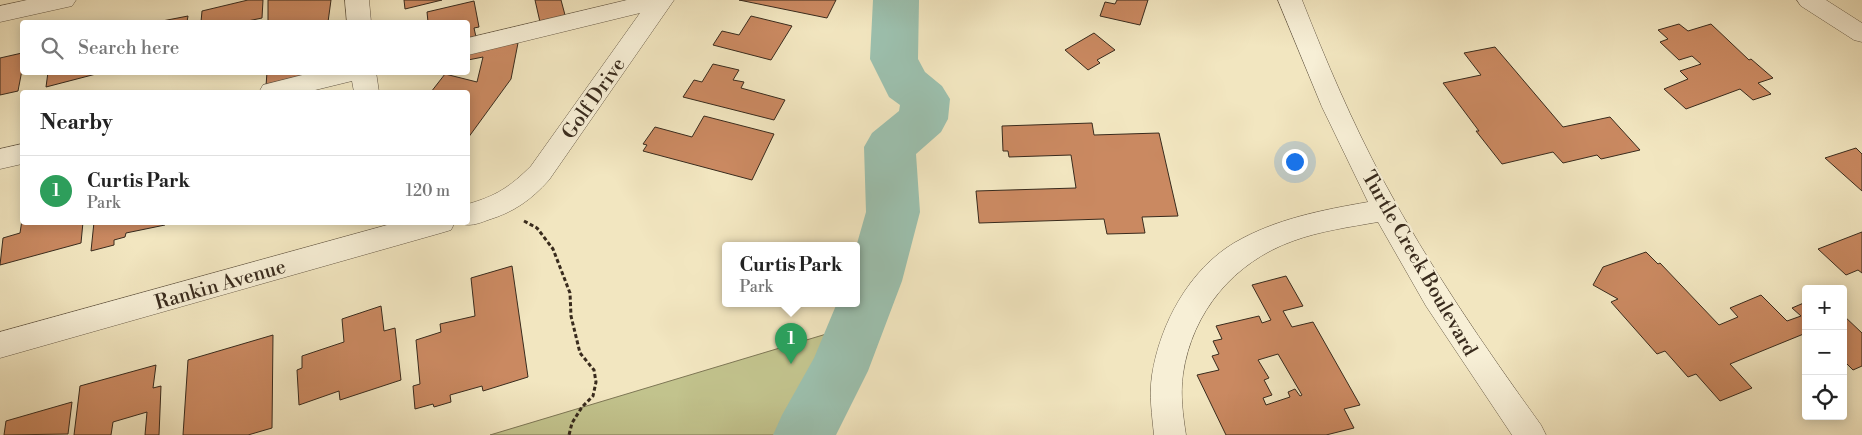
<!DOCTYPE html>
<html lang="en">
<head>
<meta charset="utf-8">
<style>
  body { margin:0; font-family:"Libre Bodoni",serif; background:#f6f6f6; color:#222 }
  .controls { position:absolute; right:15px; bottom:15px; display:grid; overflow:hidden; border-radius:5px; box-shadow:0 2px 12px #0003 }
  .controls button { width:45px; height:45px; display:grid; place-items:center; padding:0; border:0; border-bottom:1px solid #e0e0e0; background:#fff; color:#222; font:25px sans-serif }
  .you { position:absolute; left:1294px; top:161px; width:18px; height:18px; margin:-12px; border:4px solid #fff; border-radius:50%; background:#1a73e8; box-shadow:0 0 0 8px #1a73e833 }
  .badge { display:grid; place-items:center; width:32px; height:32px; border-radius:50%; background:#2563eb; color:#fff; font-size:16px; font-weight:700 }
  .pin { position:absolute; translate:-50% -41px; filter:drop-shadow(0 1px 2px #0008) }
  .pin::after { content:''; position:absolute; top:26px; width:18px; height:15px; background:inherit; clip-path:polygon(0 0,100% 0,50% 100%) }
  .popup { position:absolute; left:722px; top:242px; width:138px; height:65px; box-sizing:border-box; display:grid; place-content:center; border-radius:5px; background:#fff; filter:drop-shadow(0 1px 4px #0005); font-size:16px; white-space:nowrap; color:#767676 }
  .popup b { font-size:19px; color:#222 }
  .popup::after { content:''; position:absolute; left:50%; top:100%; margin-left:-10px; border:10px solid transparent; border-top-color:#fff }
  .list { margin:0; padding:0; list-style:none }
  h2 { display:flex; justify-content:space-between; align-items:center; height:65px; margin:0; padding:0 20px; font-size:21px }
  h2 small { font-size:16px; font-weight:400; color:#767676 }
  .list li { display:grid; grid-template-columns:32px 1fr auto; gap:15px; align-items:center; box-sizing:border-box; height:70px; padding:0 20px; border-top:1px solid #e0e0e0 }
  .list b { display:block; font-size:19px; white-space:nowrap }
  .list p { margin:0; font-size:16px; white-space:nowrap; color:#767676 }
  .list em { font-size:16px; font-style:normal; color:#767676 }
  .icon { flex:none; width:28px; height:28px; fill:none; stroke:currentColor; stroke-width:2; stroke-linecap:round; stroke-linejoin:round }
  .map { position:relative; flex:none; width:1862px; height:435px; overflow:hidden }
  .search { position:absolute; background:#fff; box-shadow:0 2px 12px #0003; left:20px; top:20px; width:450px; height:55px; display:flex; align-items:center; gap:12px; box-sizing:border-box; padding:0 18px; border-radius:5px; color:#767676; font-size:19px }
  .panel { position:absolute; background:#fff; box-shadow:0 2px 12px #0003; left:20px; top:90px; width:450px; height:135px; border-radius:5px }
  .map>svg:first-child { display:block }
  .green { fill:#c2c38d; stroke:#7e7755 }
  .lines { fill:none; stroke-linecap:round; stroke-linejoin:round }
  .river { fill:#9cc0ae; fill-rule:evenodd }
  .building { fill:#ca8961; stroke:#392b1d; fill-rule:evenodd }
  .minor-casing { stroke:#675a46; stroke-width:1 }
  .path { stroke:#392b1d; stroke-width:3; stroke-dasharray:4 2.5; stroke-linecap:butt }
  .minor { fill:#f7efd6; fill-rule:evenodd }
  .labels { text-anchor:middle; stroke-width:4.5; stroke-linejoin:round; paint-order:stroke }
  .street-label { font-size:20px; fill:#392b1d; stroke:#f7efd6 }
</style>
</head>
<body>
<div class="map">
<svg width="1862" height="435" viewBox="0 0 1862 435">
  <rect width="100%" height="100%" fill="#f2e6c0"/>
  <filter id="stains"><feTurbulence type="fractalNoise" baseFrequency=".004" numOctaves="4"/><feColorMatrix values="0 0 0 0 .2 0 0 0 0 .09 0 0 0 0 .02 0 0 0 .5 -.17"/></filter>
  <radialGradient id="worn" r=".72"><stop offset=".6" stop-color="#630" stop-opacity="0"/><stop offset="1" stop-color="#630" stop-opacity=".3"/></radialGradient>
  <path class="green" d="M873,320L825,435H490Z"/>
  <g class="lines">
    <path class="river" d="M873,0H919L918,59L925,72L942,86L950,99L948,119L941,132L916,154L920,212L902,281L868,371L836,435H773L782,415L814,358L837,303H856V247L866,212L864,147L872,133L899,111L900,105L889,97L870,59Z"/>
  </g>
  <path class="building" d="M248,0H263L262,18L243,22H201L202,11Z
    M268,0H331L328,22H268Z
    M404,0H442L405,9Z
    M535,0H561L565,15L540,22Z
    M739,0H836L827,18Z
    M1117,0H1148L1140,25L1100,16L1105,2L1115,4Z
    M474,1L479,27L474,28L476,37L468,39V22H428L427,12Z
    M188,16L187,22H157Z
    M751,16L792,26L771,60L713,45L722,31L739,35Z
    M1679,24L1688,31L1711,24L1749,60L1751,59L1773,78L1758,83L1771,94L1753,100L1740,89L1686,109L1664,89L1688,79L1680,71L1701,64L1692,56L1679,60L1660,42L1668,39L1658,30Z
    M1094,33L1115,50L1097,60L1100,63L1088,70L1065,50Z
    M518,43L511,79L468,138V92H431L445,74L477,82L483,57L468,60V51Z
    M1495,47L1563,127L1610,117L1640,150L1601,159L1597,155L1563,163L1553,152L1502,164L1476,131H1479L1443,83L1481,75L1464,53Z
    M22,53V70L18,91L0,95V58Z
    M713,64L739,70L733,80L744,82L741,88L785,100L774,120L683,97L694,80L702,82Z
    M48,72H96V74L46,87Z
    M267,72H315L266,86Z
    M704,116L774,134L752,180L643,151L647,145L643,144L655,127L692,137Z
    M1092,123L1094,135L1159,133L1178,216L1142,217L1145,233L1107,234L1104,219L979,223L976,191L1076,188L1071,155L1009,157L1008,151H1003L1002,126Z
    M1856,148L1862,154V191L1825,158Z
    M22,220V222H83L81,243L0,265L3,238L20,233Z
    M94,222H166L165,225L126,233L125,237L114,240V245L91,251Z
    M1862,232V273L1858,270L1846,275L1818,249Z
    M1646,252L1658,264L1660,263L1719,325L1738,317L1730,308L1761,295L1787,321L1801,316L1792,308L1806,302V333L1730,364L1752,388L1720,401L1696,374L1688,377L1665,351L1657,354L1611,302L1618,299L1593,285L1603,267Z
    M512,266L528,377L483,391L482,386L450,395L451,402L434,407L433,404L415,409L413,386L420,384L416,340L441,332L440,324L475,316L471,278Z
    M1286,276L1303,306L1283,311L1292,327L1313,322L1360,405L1344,409L1354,428L1326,435H1226L1197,375L1219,370L1212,356L1219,354L1213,341L1222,339L1216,326L1259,316L1262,323L1271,320L1252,285ZM1278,354L1302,395L1300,396L1295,389L1288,392L1290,397L1266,405L1263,398L1272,395L1264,380L1269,378L1258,360Z
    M381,306L384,331L395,328L401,380L340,400L339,391L299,405L297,370L302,368V356L344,342L342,319Z
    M1843,315L1862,333V366L1853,370L1843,360Z
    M273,335L272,428L248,435H183L188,360Z
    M156,365L153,388L161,386L159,435H145L147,412L113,422L111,435H74L80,386Z
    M72,402L68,434L4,435L6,421Z"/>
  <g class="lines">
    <defs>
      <path id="minor" d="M27,0H76L72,6L0,22V6Z
        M345,0H369L371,22H347Z
        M627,0H674L549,180C531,200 514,212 488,220C477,224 470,227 458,223L468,222V204C496,196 510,187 531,166L640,13L468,55V38Z
        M1278,0H1302C1326,61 1352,122 1383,180C1429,266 1484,346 1541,425L1546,435H1512L1426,306L1378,222C1350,227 1320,231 1293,241C1234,262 1192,312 1183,374C1180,395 1183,415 1186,435H1154C1152,415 1149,395 1152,375C1160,324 1189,270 1234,243C1275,219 1322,210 1368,202L1322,107Z
        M1797,0H1826L1862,23V42L1854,40L1801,6Z
        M314,72H376L379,92H354L352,81L307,92H259L263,85Z
        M22,144V164L0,169V149Z
        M398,222H455L451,230L441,233L0,358V332Z"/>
    </defs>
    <use href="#minor" class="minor-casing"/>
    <path class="path" d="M524,221L537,228L553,249L570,293L571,316L580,353L594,370L596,382L593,396L582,407L572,423L569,435"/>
    <use href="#minor" class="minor"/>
  </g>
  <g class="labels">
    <g class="street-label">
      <text transform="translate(593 98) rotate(-55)" y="7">Golf Drive</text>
      <text transform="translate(1420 263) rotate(60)" y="7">Turtle Creek Boulevard</text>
      <text transform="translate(220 284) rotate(-16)" y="7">Rankin Avenue</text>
    </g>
  </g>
  <rect width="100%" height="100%" filter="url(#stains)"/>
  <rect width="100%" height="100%" fill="url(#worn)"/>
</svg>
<div class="controls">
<button>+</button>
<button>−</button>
<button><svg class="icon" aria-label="locate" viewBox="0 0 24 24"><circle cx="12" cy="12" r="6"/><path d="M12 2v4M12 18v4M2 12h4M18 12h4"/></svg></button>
</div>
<div class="you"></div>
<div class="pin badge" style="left:791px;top:364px;background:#2e9e5b">1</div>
<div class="popup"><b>Curtis Park</b>Park</div>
<div class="search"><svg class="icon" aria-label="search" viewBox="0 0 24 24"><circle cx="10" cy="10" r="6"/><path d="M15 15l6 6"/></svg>Search here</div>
<section class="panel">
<h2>Nearby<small></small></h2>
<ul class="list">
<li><span class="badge" style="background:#2e9e5b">1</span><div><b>Curtis Park</b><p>Park</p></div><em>120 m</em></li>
</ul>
</section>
</div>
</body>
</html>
